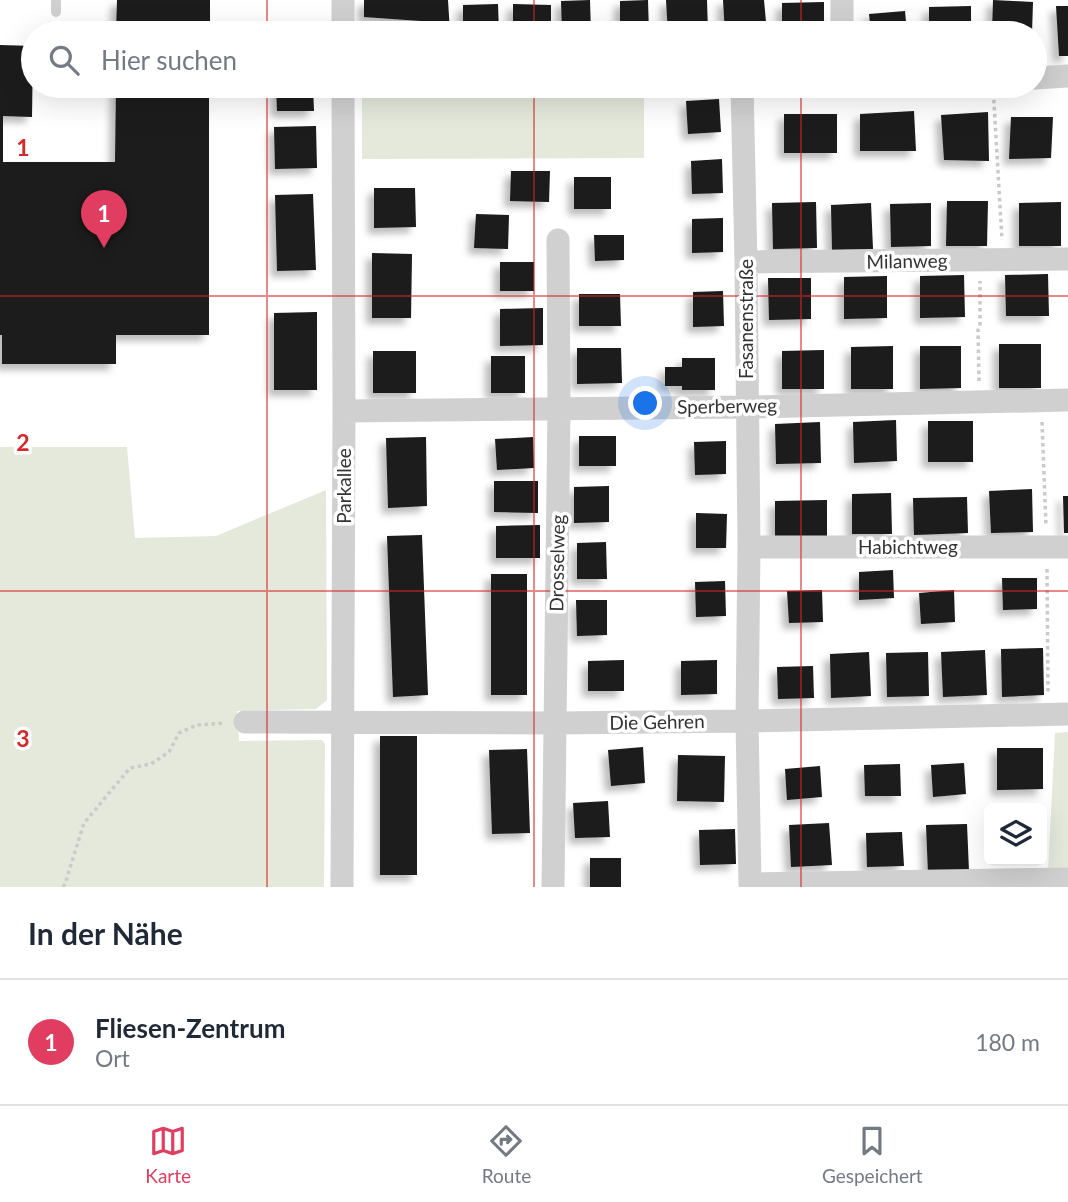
<!DOCTYPE html>
<html lang="de">
<head>
<meta charset="utf-8">
<style>
  body { margin:0; font-family:Lato,sans-serif; background:#f6f6f7; color:#1f2937 }
  .controls { position:absolute; right:21px; bottom:21px; display:grid; overflow:hidden; border-radius:10px; box-shadow:0 7px 28px #0002 }
  .controls button { width:63px; height:63px; display:grid; place-items:center; padding:0; border:0; border-bottom:2px solid #e0e1e3; background:#fff; color:#1f2937; font:35px sans-serif }
  .you { position:absolute; left:646px; top:404px; width:24px; height:24px; margin:-18px; border:5px solid #fff; border-radius:50%; background:#1a73e8; box-shadow:0 0 0 10px #1a73e833 }
  .badge { display:grid; place-items:center; width:46px; height:46px; border-radius:50%; background:#e13d60; color:#fff; font-size:23px; font-weight:700 }
  .pin { position:absolute; translate:-50% -58px; filter:drop-shadow(0 2px 4px #0008) }
  .pin::after { content:''; position:absolute; top:37px; width:24px; height:21px; background:inherit; clip-path:polygon(0 0,100% 0,50% 100%) }
  .list { margin:0; padding:0; list-style:none }
  h2 { display:flex; justify-content:space-between; align-items:center; height:91px; margin:0; padding:0 28px; font-size:30px }
  h2 small { font-size:23px; font-weight:400; color:#747a83 }
  .list li { display:grid; grid-template-columns:46px 1fr auto; gap:21px; align-items:center; box-sizing:border-box; height:126px; padding:0 28px; border-top:2px solid #e0e1e3 }
  .list b { display:block; font-size:26px; white-space:nowrap }
  .list p { margin:0; font-size:23px; white-space:nowrap; color:#747a83 }
  .list em { font-size:23px; font-style:normal; color:#747a83 }
  .icon { flex:none; width:38px; height:38px; fill:none; stroke:currentColor; stroke-width:2; stroke-linecap:round; stroke-linejoin:round }
  .map { position:relative; flex:none; width:1068px; height:887px; overflow:hidden }
  .search { position:absolute; background:#fff; box-shadow:0 7px 28px #0002; left:21px; right:21px; top:21px; height:77px; display:flex; align-items:center; gap:18px; box-sizing:border-box; padding:0 24px; border-radius:38px; color:#747a83; font-size:26px }
  .sheet { height:217px; background:#fff }
  nav { display:flex; justify-content:space-around; align-items:center; box-sizing:border-box; height:98px; border-top:2px solid #e0e1e3; background:#fff; font-size:19px; color:#747a83 }
  nav a { display:grid; justify-items:center; gap:4px }
  nav .on { color:#e13d60 }
  .map>svg:first-child { display:block }
  .green { fill:#e4e9dc }
  .building { fill:#1a1a1a; filter:url(#shadow) }
  .lines { fill:none; stroke-linecap:round; stroke-linejoin:round }
  .path { stroke:#cacaca; stroke-width:3.5; stroke-dasharray:3.5 3.5; stroke-linecap:butt }
  .service { stroke:#d0d0d0; stroke-width:10 }
  .minor { stroke:#d0d0d0; stroke-width:23 }
  .grid { fill:none; stroke:#d62828; stroke-width:2; stroke-opacity:0.55 }
  .labels { text-anchor:middle; stroke-width:7; stroke-linejoin:round; paint-order:stroke }
  .street-label { font-size:19px; fill:#333; stroke:#fff }
  .grid-label { font-size:23px; text-anchor:middle; font-weight:bold; fill:#d62828; stroke:#fff; stroke-width:7; stroke-linejoin:round; paint-order:stroke }
</style>
</head>
<body>
<div class="map">
<svg width="1068" height="887" viewBox="0 0 1068 887">
  <defs>
    <filter id="shadow"><feDropShadow dx="-6" dy="6" stdDeviation="3.5" flood-color="#0004"/></filter>
  </defs>
  <rect width="100%" height="100%" fill="#fff"/>
  <path class="green" d="M362,86H644V158L362,159Z
    M0,447H127L135,538L216,536L326,490L327,700L316,709L237,711L239,741L322,740L325,744L324,887H0Z
    M1068,732V872H1048L1055,733Z"/>
  <path class="building" d="M117,0H210V33H116Z
    M364,0H448L450,33H420L421,21L364,17Z
    M590,0L591,33H562L561,1Z
    M648,0L649,33H620V1Z
    M666,0H707L708,33H668Z
    M723,0H764L767,33H725Z
    M993,0L1033,2L1032,33H992Z
    M824,2V33H782V3Z
    M498,4L499,33H463V5Z
    M513,4L551,5V33H513Z
    M971,6V33H929V7Z
    M1056,6H1068V56H1059Z
    M905,11L907,33H871L869,14Z
    M284,22H320V33H284Z
    M0,45L33,46L32,117L3,116V162H115L116,86H209V335H116V364H2V335H0Z
    M276,86H313L314,111H277Z
    M719,99L721,132L688,134L686,101Z
    M914,111L916,151H860V114Z
    M988,112L989,161L944,160L941,115Z
    M784,114H837V153H784Z
    M1011,117H1053L1051,158L1009,159Z
    M316,126L317,168L275,169L274,127Z
    M722,159L723,193L692,194L691,161Z
    M511,171H550L549,202L510,201Z
    M574,177H611V209H574Z
    M374,188H415L416,227L374,228Z
    M313,194L316,270L277,271L275,195Z
    M947,201H988L987,246H946Z
    M816,202L817,248L773,249L772,203Z
    M1061,202V246H1019V203Z
    M871,203L873,249L832,250L831,205Z
    M931,203V246L891,247L890,204Z
    M476,214L509,215L508,249L474,248Z
    M723,218V252L692,253V219Z
    M594,235H624V260L595,261Z
    M372,253L412,254L411,318H372Z
    M500,262H534V291H500Z
    M1048,274L1049,316H1006L1005,275Z
    M964,275L965,317L920,318V276Z
    M887,276V318L844,319V277Z
    M768,278H811V319L769,320Z
    M723,291L724,326L693,327V292Z
    M579,294H620L621,326H579Z
    M543,308V345L500,346V309Z
    M317,312V390H274V313Z
    M999,344H1041V388H999Z
    M893,346V389H851V347Z
    M920,346H961V388L920,389Z
    M577,348H621L622,383L577,384Z
    M824,350V389H782V351Z
    M373,351H416V393H373Z
    M491,356H525V393H491Z
    M682,358H715V390H682V386H665V367H682Z
    M896,420L897,461L854,463L853,422Z
    M928,421H973V462H928Z
    M820,422L821,463L776,464L775,424Z
    M579,436H616V466H579Z
    M426,437L427,506L388,508L386,438Z
    M533,437L534,468L497,470L495,439Z
    M726,441V474L695,475L694,442Z
    M494,481H538V513L494,512Z
    M609,486V522L574,523V487Z
    M1032,489L1033,532L991,533L989,491Z
    M891,493L892,534H852V494Z
    M1063,496H1068V533H1064Z
    M967,497L968,533L914,535L913,498Z
    M827,500V537L775,538V501Z
    M696,513L727,514L726,548H696Z
    M540,525V558H496V526Z
    M422,535L428,695L393,697L387,536Z
    M606,542L607,579H577V543Z
    M893,570L894,598L859,600V572Z
    M491,574H527V695H491Z
    M1002,578H1037V609L1003,610Z
    M725,581L726,616L696,617L695,582Z
    M822,590L823,622L789,623L787,591Z
    M954,590L955,622L921,624L919,593Z
    M576,600H607V635L577,636Z
    M1043,648L1044,695L1002,697L1001,649Z
    M985,650L987,695L943,697L941,652Z
    M869,652L871,696L831,698L830,654Z
    M928,652L929,696L887,697L886,653Z
    M624,660V691H588V661Z
    M717,660V694L681,695V661Z
    M813,666L814,698L778,699L777,667Z
    M380,736H417V875H380Z
    M643,747L645,783L611,786L608,750Z
    M997,748H1043V789L997,790Z
    M527,749L530,833L492,834L489,750Z
    M678,755L725,756L724,802L677,801Z
    M964,763L966,794L933,797L931,765Z
    M900,764L901,796H865L864,765Z
    M820,766L822,797L787,800L785,769Z
    M608,801L610,837L575,838L573,803Z
    M829,823L832,865L791,867L789,825Z
    M967,824L969,871L928,873L926,825Z
    M735,829L736,864L700,865L699,830Z
    M902,832L904,866L867,867L866,833Z
    M590,858H621V887H590Z"/>
  <g class="lines">
    <path class="path" d="M993,86L1002,240
      M979,381L978,330L980,326V281
      M1042,422L1046,526
      M1047,569L1048,694
      M63,887L65,884L84,823L130,768L151,764L169,752L179,733L197,725L225,723"/>
    <path class="service" d="M56,12V0"/>
    <path class="minor" d="M842,0V33
      M343,33V0
      M1035,78L1068,76
      M742,86L746,262L749,547L747,721L750,884L1068,879
      M746,262L1068,259
      M344,411L747,407L1068,400
      M749,547H1068
      M245,722L555,723L747,721L1068,714
      M342,887L344,411L343,86
      M553,887L559,408L558,240"/>
  </g>
  <path class="grid" d="M267,0V33M534,0V33M801,0V33M267,86V887M534,86V887M801,86V887M0,296H1068M0,591H1068"/>
  <g class="labels">
    <g class="street-label">
      <text transform="translate(907 261) rotate(-1)" y="7">Milanweg</text>
      <text transform="translate(746 319) rotate(-90)" y="7">Fasanenstraße</text>
      <text transform="translate(727 406) rotate(-1)" y="7">Sperberweg</text>
      <text transform="translate(344 486) rotate(-90)" y="7">Parkallee</text>
      <text x="908" y="554">Habichtweg</text>
      <text transform="translate(557 563) rotate(-89)" y="7">Drosselweg</text>
      <text transform="translate(657 722) rotate(-1)" y="7">Die Gehren</text>
    </g>
  </g>
  <g class="grid-label">
    <text x="23" y="156">1</text>
    <text x="23" y="451">2</text>
    <text x="23" y="747">3</text>
  </g>
</svg>
<div class="controls">
<button><svg class="icon" aria-label="layers" viewBox="0 0 24 24"><path d="M12 4l9 5-9 5-9-5zM3 14l9 5 9-5"/></svg></button>
</div>
<div class="you"></div>
<div class="pin badge" style="left:104px;top:248px">1</div>
<div class="search"><svg class="icon" aria-label="search" viewBox="0 0 24 24"><circle cx="10" cy="10" r="6"/><path d="M15 15l6 6"/></svg>Hier suchen</div>
</div>
<section class="sheet">
<h2>In der Nähe<small></small></h2>
<ul class="list">
<li><span class="badge">1</span><div><b>Fliesen-Zentrum</b><p>Ort</p></div><em>180 m</em></li>
</ul>
</section>
<nav>
<a class="on"><svg class="icon" aria-label="map" viewBox="0 0 24 24"><path d="M3 6l6-2 6 2 6-2v14l-6 2-6-2-6 2zM9 4v14M15 6v14"/></svg>Karte</a>
<a><svg class="icon" aria-label="directions" viewBox="0 0 24 24"><path d="M12 3l9 9-9 9-9-9zM9 14v-3h6M13 9l2 2-2 2"/></svg>Route</a>
<a><svg class="icon" aria-label="saved" viewBox="0 0 24 24"><path d="M7 4h10v16l-5-4-5 4z"/></svg>Gespeichert</a>
</nav>
</body>
</html>
